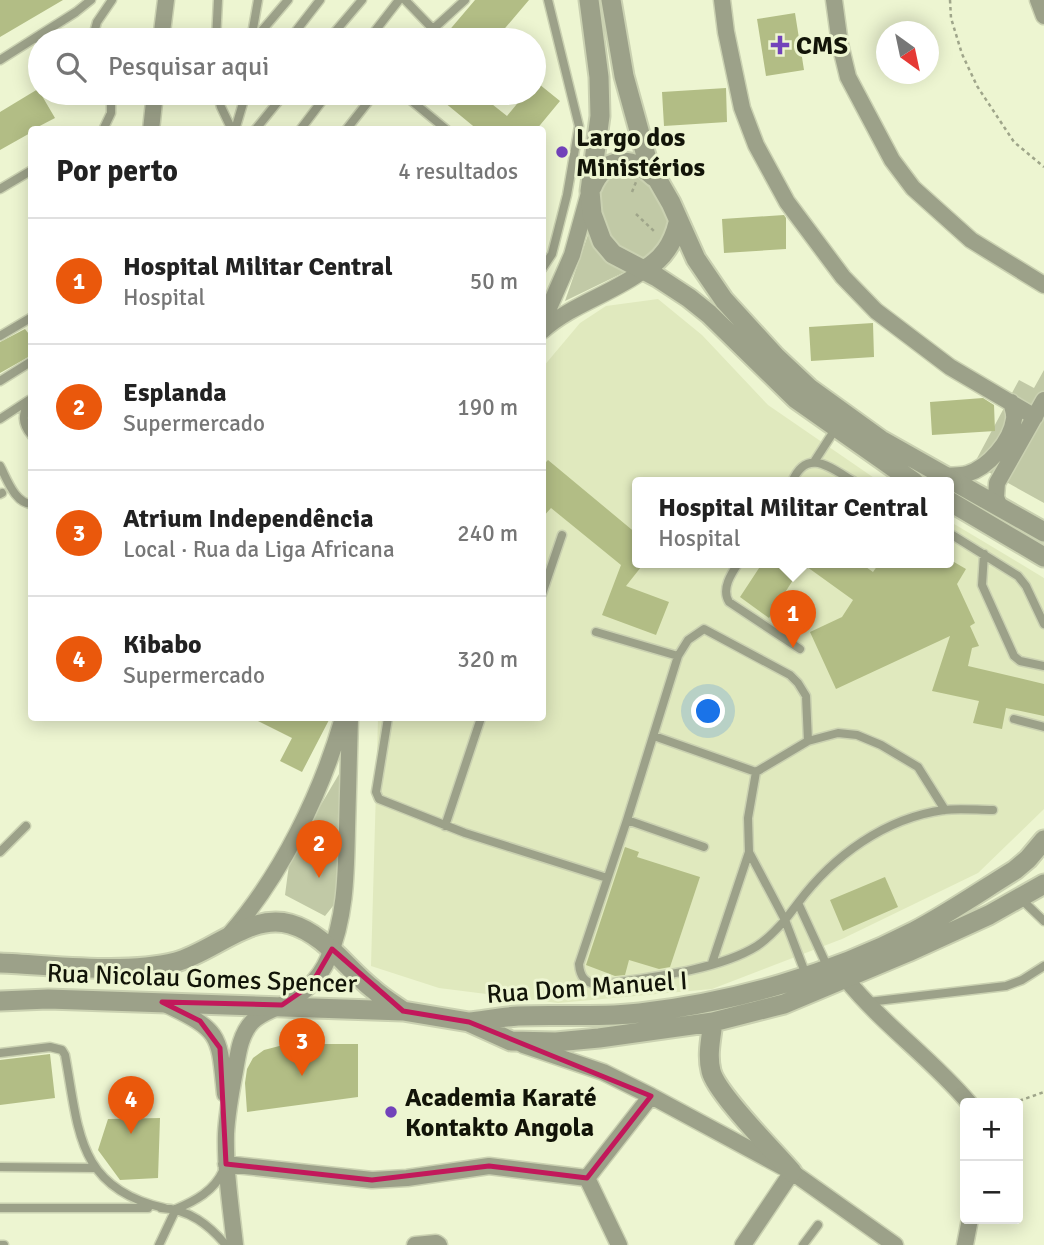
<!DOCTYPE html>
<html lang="pt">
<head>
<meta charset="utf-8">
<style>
  body { margin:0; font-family:Signika,sans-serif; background:#f2f2f2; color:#222 }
  .controls { position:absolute; right:21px; bottom:21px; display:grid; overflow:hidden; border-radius:7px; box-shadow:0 4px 18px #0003 }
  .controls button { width:63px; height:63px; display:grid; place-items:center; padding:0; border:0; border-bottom:2px solid #e0e0e0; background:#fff; color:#222; font:35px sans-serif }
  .compass { position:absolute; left:876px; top:21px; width:63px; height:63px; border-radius:50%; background:#fff; box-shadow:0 4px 18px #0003; rotate:147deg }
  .you { position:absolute; left:709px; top:712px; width:24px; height:24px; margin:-18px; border:5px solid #fff; border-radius:50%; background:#1a73e8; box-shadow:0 0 0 10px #1a73e833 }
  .badge { display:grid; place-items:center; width:46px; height:46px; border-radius:50%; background:#ea580c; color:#fff; font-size:23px; font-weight:700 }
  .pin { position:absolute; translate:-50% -58px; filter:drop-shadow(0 2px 4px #0008) }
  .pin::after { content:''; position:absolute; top:37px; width:24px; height:21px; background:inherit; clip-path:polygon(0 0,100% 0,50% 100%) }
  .popup { position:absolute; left:632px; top:477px; width:322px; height:91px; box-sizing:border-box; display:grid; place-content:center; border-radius:7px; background:#fff; filter:drop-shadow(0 2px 5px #0005); font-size:23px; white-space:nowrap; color:#767676 }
  .popup b { font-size:26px; color:#222 }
  .popup::after { content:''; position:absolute; left:50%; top:100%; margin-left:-14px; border:14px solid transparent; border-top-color:#fff }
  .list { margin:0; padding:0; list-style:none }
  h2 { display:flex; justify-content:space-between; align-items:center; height:91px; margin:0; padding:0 28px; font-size:30px }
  h2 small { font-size:23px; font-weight:400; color:#767676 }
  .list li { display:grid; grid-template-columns:46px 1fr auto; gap:21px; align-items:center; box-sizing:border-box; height:126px; padding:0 28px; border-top:2px solid #e0e0e0 }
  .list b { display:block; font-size:26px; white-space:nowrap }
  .list p { margin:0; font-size:23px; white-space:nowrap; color:#767676 }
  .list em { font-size:23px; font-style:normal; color:#767676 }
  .icon { flex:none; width:38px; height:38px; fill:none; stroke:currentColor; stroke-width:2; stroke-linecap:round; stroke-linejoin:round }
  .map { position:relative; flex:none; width:1044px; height:1245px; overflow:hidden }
  .search { position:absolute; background:#fff; box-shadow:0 4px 18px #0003; left:28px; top:28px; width:518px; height:77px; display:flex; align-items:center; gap:18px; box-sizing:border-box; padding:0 24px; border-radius:38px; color:#767676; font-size:26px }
  .panel { position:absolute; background:#fff; box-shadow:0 4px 18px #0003; left:28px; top:126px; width:518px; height:595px; border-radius:7px }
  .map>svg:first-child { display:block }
  .built { fill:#e0e9be }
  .green { fill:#c1c9a6 }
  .building { fill:#b2bd85 }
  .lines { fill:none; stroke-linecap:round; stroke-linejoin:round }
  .service-casing { stroke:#cad1b1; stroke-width:11 }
  .minor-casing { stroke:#cad1b1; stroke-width:19 }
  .tertiary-casing { stroke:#cad1b1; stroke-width:23 }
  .path { stroke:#9fa58a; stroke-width:2.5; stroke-dasharray:3.5 3.5; stroke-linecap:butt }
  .service { stroke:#9ca189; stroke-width:8 }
  .minor { stroke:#9ca189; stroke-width:16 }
  .tertiary { stroke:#9ca189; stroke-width:19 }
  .marked { fill:none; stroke:#c2185b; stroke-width:5; stroke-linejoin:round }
  .poi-dot { fill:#7242ba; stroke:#edf5d1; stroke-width:2.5 }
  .labels { text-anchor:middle; stroke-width:6; stroke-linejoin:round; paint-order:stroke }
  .poi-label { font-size:26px; font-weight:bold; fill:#121408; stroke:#edf5d1; text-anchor:start }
  .street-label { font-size:26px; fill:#121408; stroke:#edf5d1 }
</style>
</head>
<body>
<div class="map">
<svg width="1044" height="1245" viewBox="0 0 1044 1245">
  <rect width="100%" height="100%" fill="#edf5d1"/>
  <path class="built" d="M658,299L702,335L768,405L880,482H637V562H949V521L981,540L1044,578V809L978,873L842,939L712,989L558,1003L439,988L371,966L378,718H542L543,367L580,323L606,306Z"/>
  <path class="green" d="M634,171L650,177L675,233C667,240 659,250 650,255C618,275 603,225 594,204L606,179Z
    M591,226L631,269L565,301Z
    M1044,370V503L974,464L1019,380L1034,388Z
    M342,769L340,903L333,906L325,916L285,895L290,857Z"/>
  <path class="building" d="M0,0H63L0,37Z
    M475,0H529L495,40H441Z
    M795,13L804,70L766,76L757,19Z
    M534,80L560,101L536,130H478L433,93H478L507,116L526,93H534Z
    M726,88L727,122L664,126L662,92Z
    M38,89L55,118L32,130V132L0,150V112Z
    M784,215L786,218V249L724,253L722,219Z
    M873,323L874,357L811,361L809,327Z
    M25,329L32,338V355L0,373V342Z
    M983,398L994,405L995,431L932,435L930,402Z
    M548,460L637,534V562H645L626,586L669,602L656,635L602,615L621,565L551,508L542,518V466Z
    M763,562H859L873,572L880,562H954L966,569L957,584L975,623L970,626L979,646L972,648L968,666L1044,684V716L1006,708L1002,729L973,723L979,701L932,691L950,636L836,689L810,632L842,617L853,600L803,564L769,618L740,597Z
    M252,718H330L302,772L280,761L292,738Z
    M625,847L639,852L637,857L700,877L670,967L659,969L629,960L625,975L615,976L586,965Z
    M885,877L898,907L843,931L830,900Z
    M287,1044H358V1097L247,1112L245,1083L247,1069L253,1058L264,1050Z
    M50,1054L55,1098L0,1105V1060Z
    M160,1118L158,1178L120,1180L98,1150L108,1119Z"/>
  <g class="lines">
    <defs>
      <path id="service" d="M405,0L432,28
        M37,39L61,37L72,40
        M92,40L97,22L112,0
        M216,40L218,0
        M251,40L258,0
        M254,40L288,0
        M289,40L320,0
        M328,40L362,0
        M368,40L399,0
        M421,40L465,0
        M0,60L76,12L91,0
        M217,93L221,107L232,130
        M402,93L447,130
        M103,130L111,113V93
        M235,130L246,93
        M255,130L285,93
        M300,130L328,93
        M346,130L375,93
        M0,189L32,170
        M542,269L552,254L567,195L579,126L548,0
        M0,336L32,317
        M0,381L32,361
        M30,400C22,414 21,423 32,436
        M0,419L29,400
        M814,462L836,428
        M0,466C7,479 15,504 32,504
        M792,482C807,446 832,469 855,482
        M0,494L2,493
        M949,533L1018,576L1026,586L1044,624
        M984,554L982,585L1014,656L1020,661L1044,666
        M739,562C731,574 721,589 729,602L800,649
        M542,594L562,535
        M596,632L678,656
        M388,718L376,792L379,799L465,833L607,878
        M1014,719L1044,727
        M654,736L756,772
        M808,741L806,696L798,683L790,675L704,629L688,640L678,656L627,820L579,964C580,977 585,983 598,985C645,978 717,971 757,946C768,939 776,930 785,920L749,852L748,818L756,772L808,741L838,733L857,735L881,745L918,767L945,810
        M627,820L704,847
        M445,826L481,718
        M0,852L26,826
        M1020,898L1044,921
        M798,903L785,920L806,975
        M712,963L749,852
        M828,968L798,903C833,856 885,818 944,810C960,808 977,810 993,810
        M868,1002L1006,986L1022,980L1044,966
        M0,1053L50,1047L62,1050L65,1055C79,1129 76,1188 164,1208
        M0,1167L95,1168
        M0,1208H148
        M161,1208C189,1209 209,1225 226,1245
        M0,1245H4
        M159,1245L176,1209C195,1201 214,1191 223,1171
        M803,1245L818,1225"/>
      <path id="minor" d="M722,0L726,32L742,108L756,145L787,202L843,277L876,311L950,367L1035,417
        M834,0L840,44L848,77L892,160L913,188L971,240L1044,285
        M1038,0L1044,16
        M161,40L166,0
        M151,130L155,93
        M542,324L572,255L588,197
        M542,331C572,304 612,294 644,270
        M945,476C952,475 960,476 967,474C989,467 1011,441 1014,419C1015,413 1012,407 1011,402
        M1000,508L996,497L997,483L1044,400
        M230,934C282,874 321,794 343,718
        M846,979C883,1025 931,1058 969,1103
        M167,1005C222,1031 219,1036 225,1094
        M523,1045L603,1072L651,1096L792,1172L895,1245
        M226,1164L372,1180L407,1178L489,1166L587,1178
        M587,1178L651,1096
        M587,1178L619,1245
        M235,1245C231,1208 225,1171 226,1134C227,1113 231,1092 235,1071C238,1054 240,1035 252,1022C260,1014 270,1011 280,1006C301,996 318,982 328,959C346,917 346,873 347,829C348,792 349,755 350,718
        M415,1245L436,1243L439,1245
        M743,1245L792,1172
        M965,1245L970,1219"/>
      <path id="tertiary" d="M589,0L599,77L600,116L590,191L592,214L602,241L613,254L657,277L689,298L709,314L796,399L914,482
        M611,0L624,76L648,163L671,203L696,259L724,300L776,357L809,388L881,440L1044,532
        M592,187C605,156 632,156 654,177
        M644,270C663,259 673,244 678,223
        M949,501L1044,557
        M0,963C53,965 124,975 176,962C213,952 250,913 290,924C325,934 346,968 373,989C382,997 393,1004 403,1011
        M0,1001L48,999L403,1011L469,1022L511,1041L556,1042L599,1038L713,1022L784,1004L908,952L989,915L1044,884
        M470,1022C486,1020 502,1017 518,1016C559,1014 599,1018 640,1013C734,1002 830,975 915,931C949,913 981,891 1015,870L1028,859L1044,840
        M713,1022C711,1038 707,1055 711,1071C716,1093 775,1152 792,1172"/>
    </defs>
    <use href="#service" class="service-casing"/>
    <use href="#minor" class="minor-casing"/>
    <use href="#tertiary" class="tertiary-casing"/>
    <path class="path" d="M950,0L951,18L962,54L977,86L1014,142L1044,167
      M632,192L636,182
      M636,214L656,233
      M1013,1103L1044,1092"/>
    <use href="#service" class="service"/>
    <use href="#minor" class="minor"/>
    <use href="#tertiary" class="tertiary"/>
  </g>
  <path class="marked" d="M332,949L403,1011L469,1022L651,1096L587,1178L489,1166L372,1180L226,1164L220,1048L200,1021L162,1002L282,1005L311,985Z"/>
  <g class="poi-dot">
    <path d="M776.5 34.5h7v7h7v7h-7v7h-7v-7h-7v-7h7z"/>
    <circle cx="562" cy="152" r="7"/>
    <circle cx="391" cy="1112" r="7"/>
  </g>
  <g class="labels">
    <g class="poi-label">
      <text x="796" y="54">CMS</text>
      <text x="576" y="146">Largo dos<tspan x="576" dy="30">Ministérios</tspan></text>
      <text x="405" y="1106">Academia Karaté<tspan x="405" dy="30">Kontakto Angola</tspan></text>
    </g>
    <g class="street-label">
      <text transform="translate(202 978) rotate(2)" y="9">Rua Nicolau Gomes Spencer</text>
      <text transform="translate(587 987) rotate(-4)" y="9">Rua Dom Manuel I</text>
    </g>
  </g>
</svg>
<div class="controls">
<button>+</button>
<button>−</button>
</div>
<svg class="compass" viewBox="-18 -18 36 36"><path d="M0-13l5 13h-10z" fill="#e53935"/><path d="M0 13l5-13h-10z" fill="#767676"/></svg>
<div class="you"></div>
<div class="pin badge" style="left:793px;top:648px">1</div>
<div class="popup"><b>Hospital Militar Central</b>Hospital</div>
<div class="pin badge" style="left:319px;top:878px">2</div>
<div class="pin badge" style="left:302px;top:1076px">3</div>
<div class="pin badge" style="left:131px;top:1134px">4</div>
<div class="search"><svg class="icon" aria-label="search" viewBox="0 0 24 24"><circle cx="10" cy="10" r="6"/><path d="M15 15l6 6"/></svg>Pesquisar aqui</div>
<section class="panel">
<h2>Por perto<small>4 resultados</small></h2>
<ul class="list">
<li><span class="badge">1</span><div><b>Hospital Militar Central</b><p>Hospital</p></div><em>50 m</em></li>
<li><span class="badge">2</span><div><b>Esplanda</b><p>Supermercado</p></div><em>190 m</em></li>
<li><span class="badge">3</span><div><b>Atrium Independência</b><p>Local · Rua da Liga Africana</p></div><em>240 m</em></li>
<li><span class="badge">4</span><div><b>Kibabo</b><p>Supermercado</p></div><em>320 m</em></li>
</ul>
</section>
</div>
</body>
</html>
